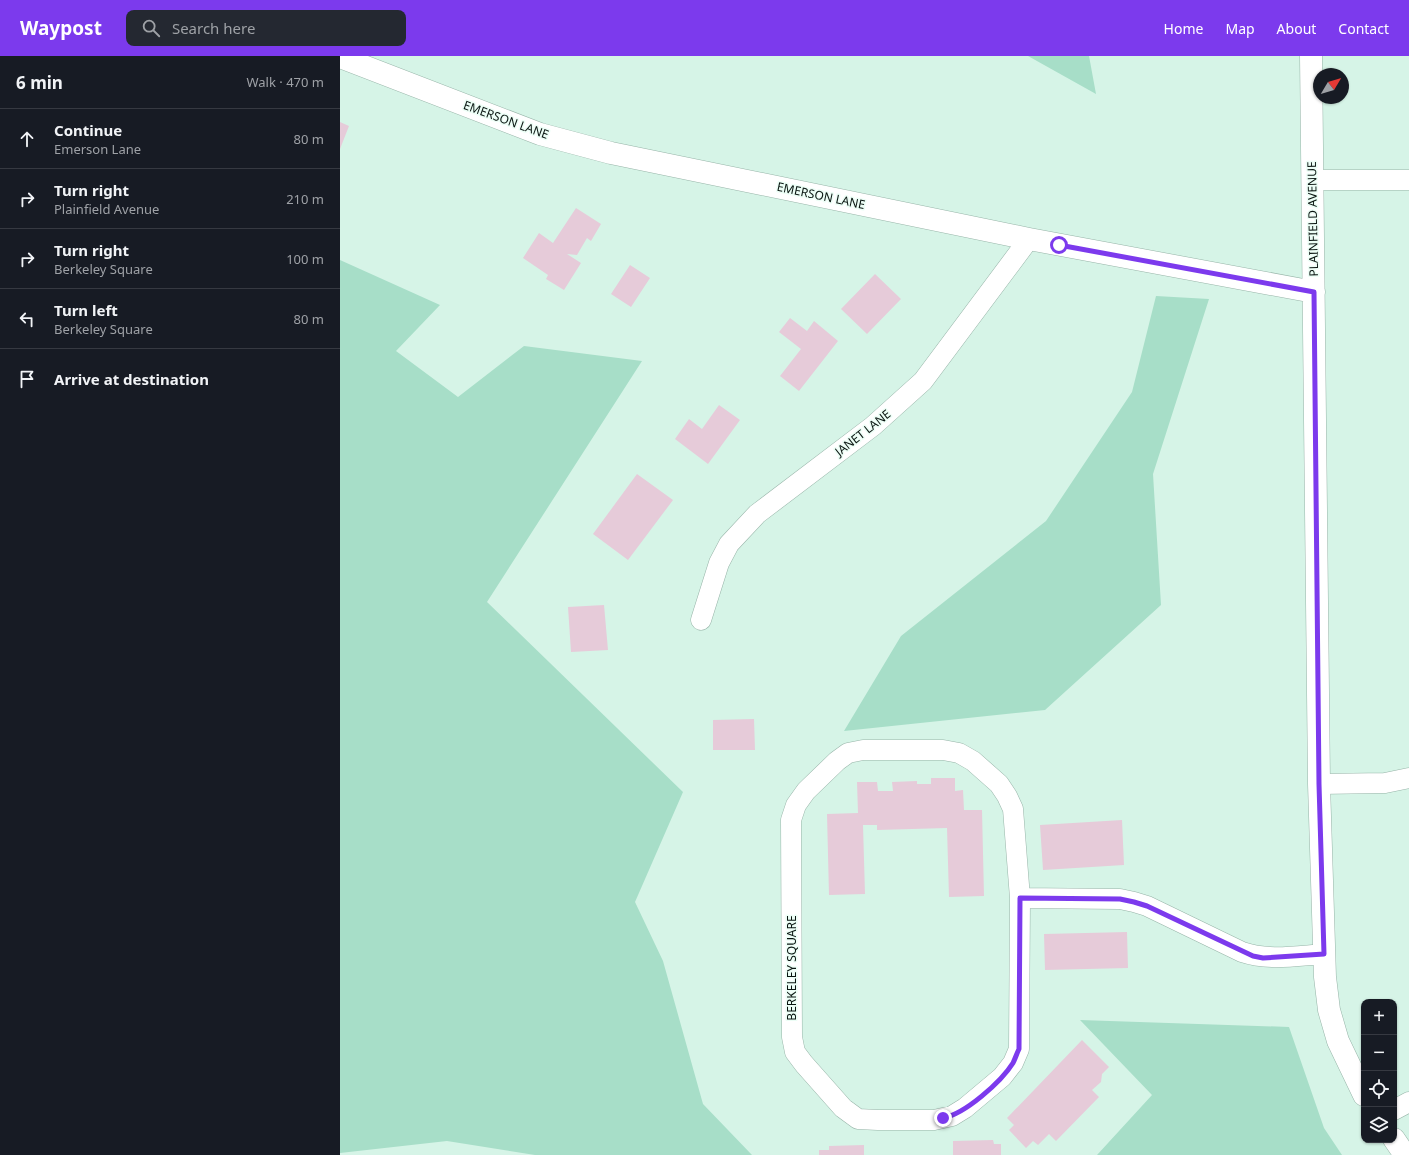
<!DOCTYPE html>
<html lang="en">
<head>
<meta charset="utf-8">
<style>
  body { margin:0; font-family:"Noto Sans",sans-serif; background:#242831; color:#f1f3f6 }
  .controls { position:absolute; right:12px; bottom:12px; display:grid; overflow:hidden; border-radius:8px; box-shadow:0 1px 3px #0004 }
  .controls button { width:36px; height:36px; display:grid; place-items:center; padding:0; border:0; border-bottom:1px solid #363941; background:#171b24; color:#f1f3f6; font:20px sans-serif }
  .compass { position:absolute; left:973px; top:12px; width:36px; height:36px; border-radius:50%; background:#171b24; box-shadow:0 1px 3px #0004; rotate:52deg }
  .stop { position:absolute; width:12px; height:12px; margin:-9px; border:3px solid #7c3aed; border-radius:50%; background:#fff }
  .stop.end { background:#7c3aed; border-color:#fff; box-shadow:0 1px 4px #0008 }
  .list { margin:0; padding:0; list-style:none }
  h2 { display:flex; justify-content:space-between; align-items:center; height:52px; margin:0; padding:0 16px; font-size:17px }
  h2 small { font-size:13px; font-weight:400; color:#9ea1a6 }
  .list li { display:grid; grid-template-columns:26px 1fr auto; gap:12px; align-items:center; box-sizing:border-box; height:60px; padding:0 16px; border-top:1px solid #363941 }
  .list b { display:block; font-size:15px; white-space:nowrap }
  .list p { margin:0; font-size:13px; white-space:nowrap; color:#9ea1a6 }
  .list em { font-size:13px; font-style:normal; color:#9ea1a6 }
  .icon { flex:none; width:22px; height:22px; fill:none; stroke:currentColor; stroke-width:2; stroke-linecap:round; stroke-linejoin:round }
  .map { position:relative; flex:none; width:1069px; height:1099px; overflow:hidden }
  header { display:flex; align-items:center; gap:24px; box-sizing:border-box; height:56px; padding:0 20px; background:#7c3aed; color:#fff }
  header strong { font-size:19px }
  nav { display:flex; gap:22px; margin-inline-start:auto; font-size:14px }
  .search { width:280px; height:36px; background:#242831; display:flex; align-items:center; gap:10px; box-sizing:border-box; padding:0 14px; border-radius:8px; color:#9ea1a6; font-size:15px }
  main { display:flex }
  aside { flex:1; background:#171b24 }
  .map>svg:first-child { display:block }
  .green { fill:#a7dec8 }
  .building { fill:#e6cbd9 }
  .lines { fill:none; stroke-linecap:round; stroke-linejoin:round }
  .street-casing { stroke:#97b4a8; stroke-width:21 }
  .secondary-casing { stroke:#97b4a8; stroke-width:23 }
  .street { stroke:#fff; stroke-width:20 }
  .secondary { stroke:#fff; stroke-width:22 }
  .route { stroke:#7c3aed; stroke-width:5 }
  .labels { text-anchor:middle; stroke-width:3; stroke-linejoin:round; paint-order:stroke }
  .street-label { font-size:12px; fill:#091410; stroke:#ecfef6 }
</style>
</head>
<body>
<header>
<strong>Waypost</strong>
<div class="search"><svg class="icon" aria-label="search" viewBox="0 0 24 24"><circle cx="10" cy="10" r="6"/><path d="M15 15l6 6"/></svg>Search here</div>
<nav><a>Home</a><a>Map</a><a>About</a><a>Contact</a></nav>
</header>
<main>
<aside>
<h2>6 min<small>Walk · 470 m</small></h2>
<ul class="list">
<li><svg class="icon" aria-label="ahead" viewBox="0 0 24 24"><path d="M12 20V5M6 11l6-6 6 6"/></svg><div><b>Continue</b><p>Emerson Lane</p></div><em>80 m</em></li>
<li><svg class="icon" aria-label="right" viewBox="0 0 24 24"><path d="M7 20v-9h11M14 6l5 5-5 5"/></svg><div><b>Turn right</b><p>Plainfield Avenue</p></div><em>210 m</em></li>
<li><svg class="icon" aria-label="right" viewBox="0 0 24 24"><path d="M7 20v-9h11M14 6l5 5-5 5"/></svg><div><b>Turn right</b><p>Berkeley Square</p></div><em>100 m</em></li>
<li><svg class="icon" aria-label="left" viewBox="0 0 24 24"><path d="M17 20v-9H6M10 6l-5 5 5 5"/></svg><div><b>Turn left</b><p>Berkeley Square</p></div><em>80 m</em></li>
<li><svg class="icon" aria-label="arrive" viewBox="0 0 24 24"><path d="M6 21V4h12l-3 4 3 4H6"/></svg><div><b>Arrive at destination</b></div></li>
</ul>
</aside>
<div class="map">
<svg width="1069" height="1099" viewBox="0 0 1069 1099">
  <rect width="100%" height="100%" fill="#d6f4e7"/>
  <path class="green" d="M688,0H749L756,38Z
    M0,204L100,249L56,295L118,341L184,290L302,305L147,546L343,736L295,846L323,905L363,1048L412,1099H195L107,1085L0,1097Z
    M816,240L869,243L813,418L821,549L705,654L504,675L561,580L706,465L792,336Z
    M740,964L949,971L984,1072L1002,1099H757L812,1039Z"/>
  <path class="building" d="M0,66L9,70L0,93Z
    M236,152L261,168L251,185L247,182L237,199L227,198L241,207L224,234L206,223L208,219L183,202L199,177L213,187Z
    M290,209L310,222L291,251L271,238Z
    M535,218L561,243L527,278L501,253Z
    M450,262L467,275L474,265L498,285L459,335L440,320L461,293L439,276Z
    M379,349L400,364L368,408L335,383L349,363L362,373Z
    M297,418L333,444L288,504L253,478Z
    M264,549L268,594L231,596L228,551Z
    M414,663L415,694H373V664Z
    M591,722H615V735L623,734L624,754H642L644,840L609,841L607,772L537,774V769H523L525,838L489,839L487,758L518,757L517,726H537L538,735H553L552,726L577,725V728H591Z
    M782,764L784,809L703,814L700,769Z
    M787,876L788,912L705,914L704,878Z
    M742,984L769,1011L762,1018L761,1026L752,1034L759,1041L716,1085L709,1078L698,1089L693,1085L686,1092L669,1074L674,1069L667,1062Z
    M653,1084L654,1088H661V1099H613V1085Z
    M524,1089V1099H479V1094H489V1090Z"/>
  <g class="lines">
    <defs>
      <path id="street" d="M973,124H1069
        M361,564L379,507L389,488L417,458L533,370L583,325L689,183
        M523,694H603L619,697L633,705L659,728L667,740L673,753L680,842L679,993L673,1007L662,1021L625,1052L612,1060L594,1064H538L518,1063L503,1052L464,1008L455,996L452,981L451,764L456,749L466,735L497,705L508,697Z
        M979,728L1045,727L1069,722
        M680,842L780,843L794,846L807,850L902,896C929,905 955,900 984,898
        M1054,1054L1069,1046"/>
      <path id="secondary" d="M971,0L979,728L985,921L989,954L998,985L1024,1039
        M0,1L200,78L271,97L689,183L974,236
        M1054,1083L1065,1099"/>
    </defs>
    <use href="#street" class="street-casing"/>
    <use href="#secondary" class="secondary-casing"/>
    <use href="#street" class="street"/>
    <use href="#secondary" class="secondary"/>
  </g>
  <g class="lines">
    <path class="route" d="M603,1062C625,1058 661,1026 673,1007C675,1003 677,997 679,993L680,842L780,843L794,846L807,850L913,900L923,902L984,898L979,728L974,236L719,189"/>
  </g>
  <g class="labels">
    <g class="street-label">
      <text transform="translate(166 64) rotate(20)" y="4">EMERSON LANE</text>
      <text transform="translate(481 140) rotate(12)" y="4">EMERSON LANE</text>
      <text transform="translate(973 163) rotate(-91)" y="4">PLAINFIELD AVENUE</text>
      <text transform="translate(523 377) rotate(-38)" y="4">JANET LANE</text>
      <text transform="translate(452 912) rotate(-90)" y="4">BERKELEY SQUARE</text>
    </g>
  </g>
</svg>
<div class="controls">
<button>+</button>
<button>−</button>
<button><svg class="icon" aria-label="locate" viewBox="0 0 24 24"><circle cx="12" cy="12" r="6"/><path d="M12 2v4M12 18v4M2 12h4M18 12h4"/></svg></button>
<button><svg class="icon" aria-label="layers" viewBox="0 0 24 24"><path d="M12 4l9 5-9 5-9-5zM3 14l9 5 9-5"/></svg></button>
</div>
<svg class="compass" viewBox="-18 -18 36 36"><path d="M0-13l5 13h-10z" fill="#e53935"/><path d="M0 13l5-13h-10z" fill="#9ea1a6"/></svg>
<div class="stop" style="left:719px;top:189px"></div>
<div class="stop end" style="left:603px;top:1062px"></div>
</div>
</main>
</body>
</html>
